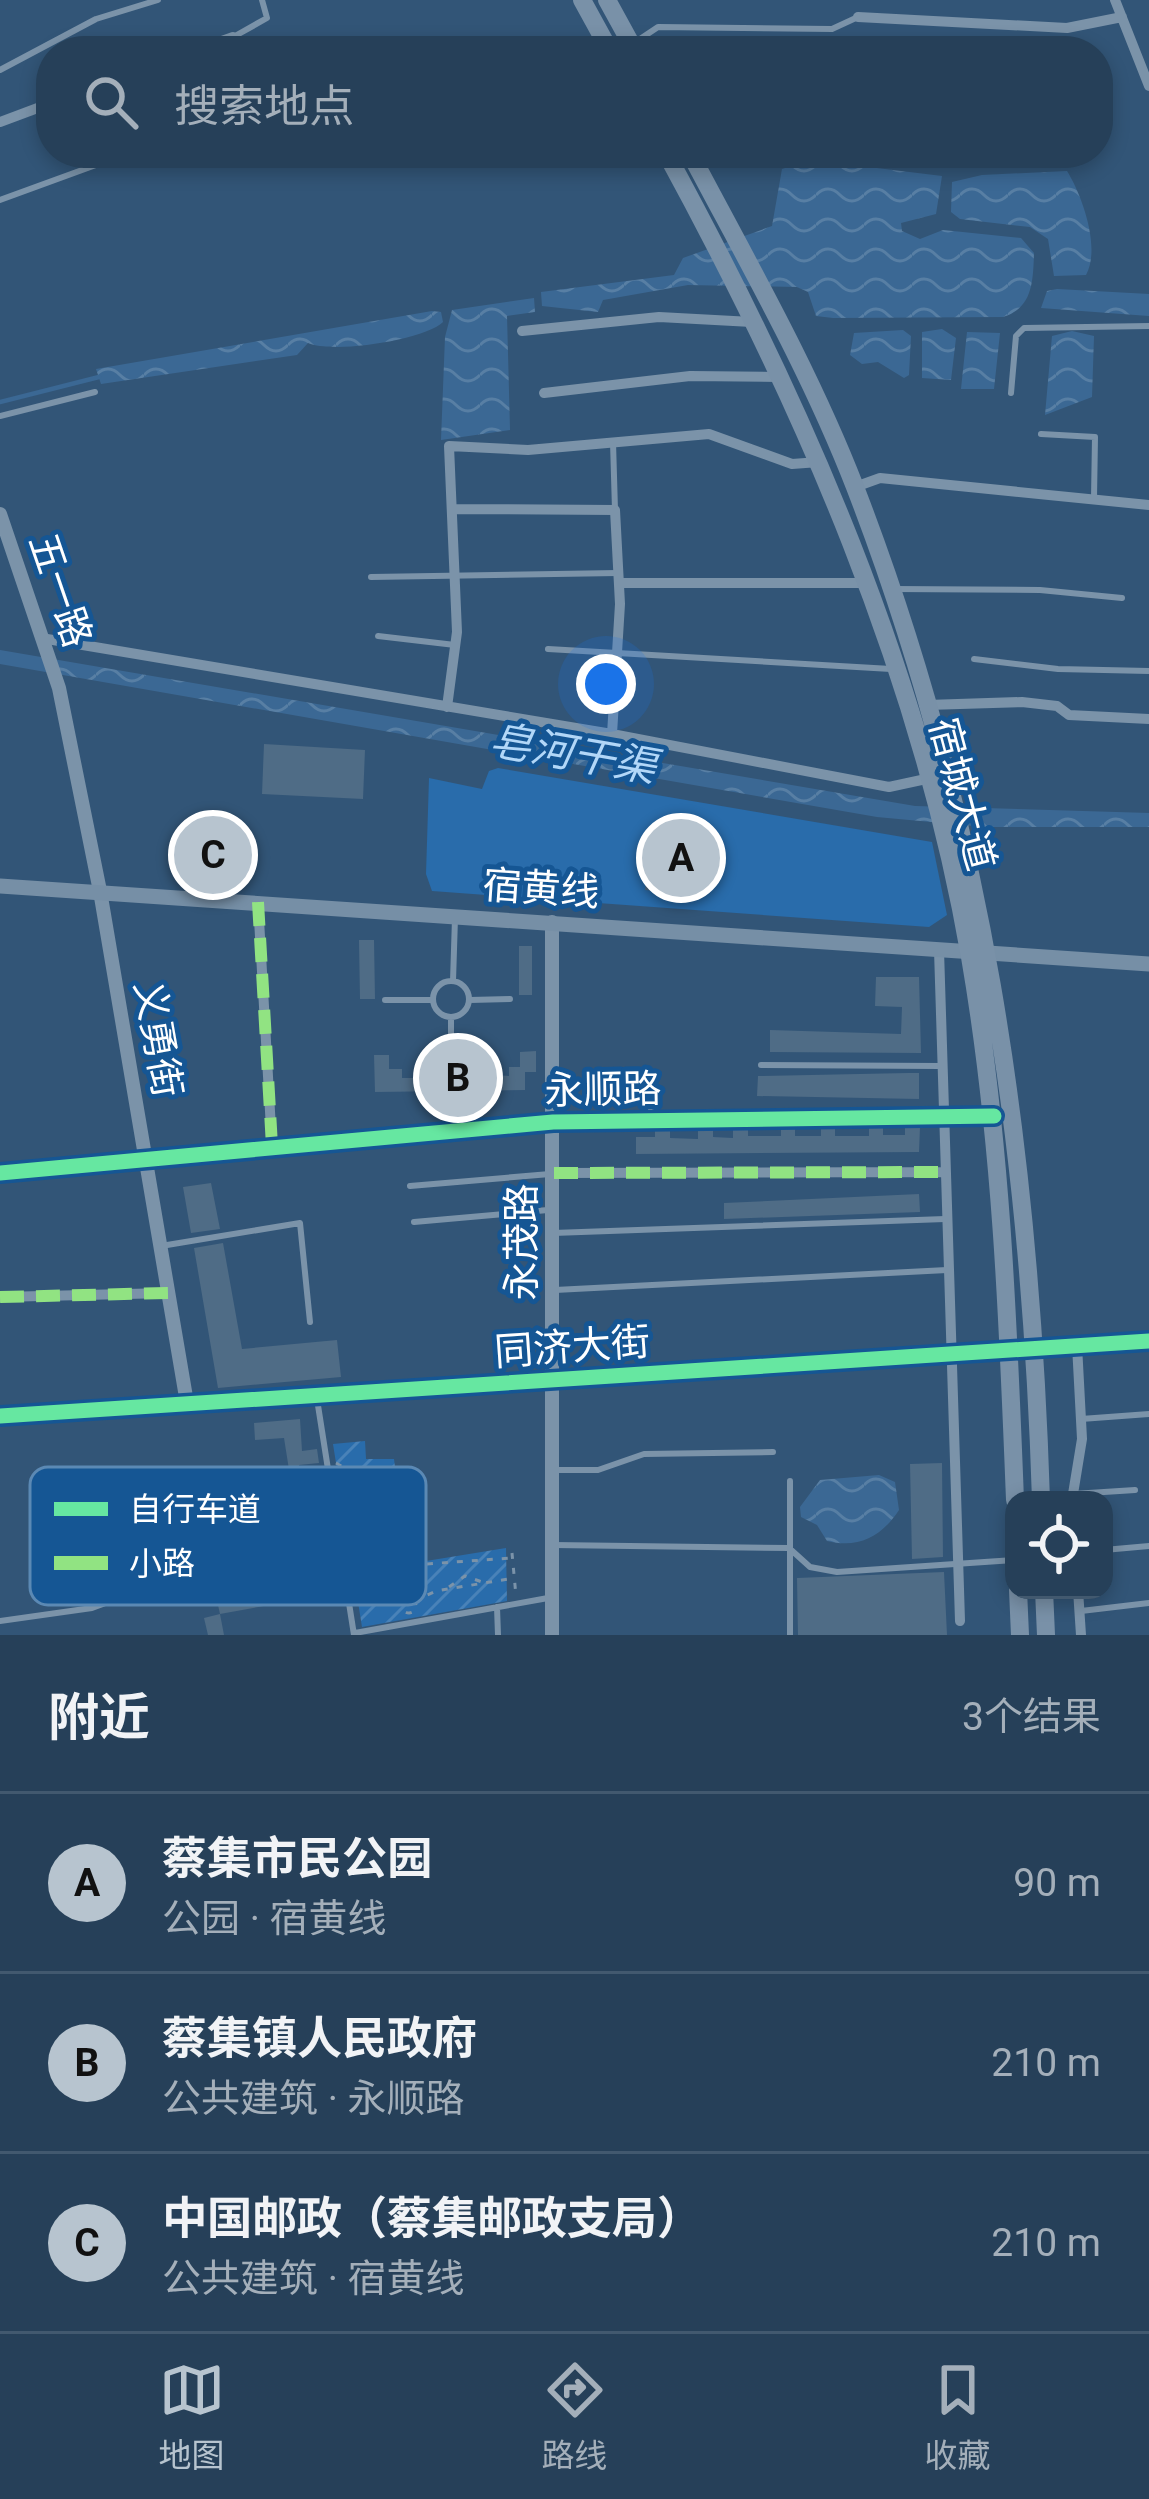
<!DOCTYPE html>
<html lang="zh">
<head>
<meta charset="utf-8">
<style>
  body { margin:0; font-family:Roboto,"Noto Sans SC",sans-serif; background:#2e475f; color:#f1f3f6 }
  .controls { position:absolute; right:36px; bottom:36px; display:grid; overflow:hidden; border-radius:24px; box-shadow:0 6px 18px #0003 }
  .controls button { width:108px; height:108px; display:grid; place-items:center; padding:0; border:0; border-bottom:3px solid #42596f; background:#264059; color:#f1f3f6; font:60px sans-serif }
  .you { position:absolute; left:606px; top:684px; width:42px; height:42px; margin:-30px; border:9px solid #fff; border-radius:50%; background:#1a73e8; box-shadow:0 0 0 18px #1a73e833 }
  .badge { display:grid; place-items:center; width:78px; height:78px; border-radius:50%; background:#b7c4cf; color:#111; font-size:39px; font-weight:700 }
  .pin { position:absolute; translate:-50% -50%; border:6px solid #fff; box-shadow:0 3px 12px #0006 }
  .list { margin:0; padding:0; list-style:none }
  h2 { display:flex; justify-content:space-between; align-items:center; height:156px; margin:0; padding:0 48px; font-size:51px }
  h2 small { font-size:39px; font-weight:400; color:#a4afba }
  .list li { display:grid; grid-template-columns:78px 1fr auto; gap:36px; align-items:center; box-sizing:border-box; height:180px; padding:0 48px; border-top:3px solid #42596f }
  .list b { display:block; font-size:45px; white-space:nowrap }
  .list p { margin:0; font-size:39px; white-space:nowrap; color:#a4afba }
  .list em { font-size:39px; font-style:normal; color:#a4afba }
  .icon { flex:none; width:66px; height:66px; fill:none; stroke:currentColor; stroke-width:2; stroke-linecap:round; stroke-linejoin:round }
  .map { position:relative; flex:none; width:1149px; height:1635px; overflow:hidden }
  .search { position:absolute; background:#264059; box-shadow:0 6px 18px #0003; left:36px; right:36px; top:36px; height:132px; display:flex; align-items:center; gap:30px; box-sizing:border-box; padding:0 42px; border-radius:48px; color:#a4afba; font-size:45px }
  .sheet { height:696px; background:#264059 }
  nav { display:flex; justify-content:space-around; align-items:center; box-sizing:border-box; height:168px; border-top:3px solid #42596f; background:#264059; font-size:33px; color:#a4afba }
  nav a { display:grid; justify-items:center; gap:6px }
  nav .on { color:#b7c4cf }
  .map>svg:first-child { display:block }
  .park { fill:#296cab }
  .garden { fill:url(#garden-furrows) }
  .water { fill:url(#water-waves) }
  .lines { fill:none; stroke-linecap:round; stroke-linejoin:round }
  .stream { stroke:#3b6894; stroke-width:4.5 }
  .building { fill:#4f6c86 }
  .path { stroke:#7b93a9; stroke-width:3; stroke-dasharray:6 9; stroke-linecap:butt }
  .service { stroke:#7b93a9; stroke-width:6 }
  .minor { stroke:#7b93a9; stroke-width:10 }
  .tertiary { stroke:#7b93a9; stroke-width:14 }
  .secondary { stroke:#768fa6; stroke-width:15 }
  .primary { stroke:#7991a8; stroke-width:18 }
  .quiet { stroke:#91e382; stroke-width:12; stroke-dasharray:24 12; stroke-linecap:butt }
  .cycleway-casing { stroke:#155694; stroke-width:22 }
  .cycleway { stroke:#66e7a1; stroke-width:15 }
  .labels { text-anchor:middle; stroke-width:10; stroke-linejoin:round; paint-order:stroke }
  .street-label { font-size:39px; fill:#fff; stroke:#155694 }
  .water-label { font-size:42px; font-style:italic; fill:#b2d7f8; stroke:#155694 }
  .key { fill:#155694; stroke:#5b89b4; stroke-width:3 }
  .key-label { font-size:33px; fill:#fff }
</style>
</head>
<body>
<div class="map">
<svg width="1149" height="1635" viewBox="0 0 1149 1635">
  <defs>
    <pattern id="garden-furrows" width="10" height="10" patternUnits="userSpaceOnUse" patternTransform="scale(3)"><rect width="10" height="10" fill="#296cab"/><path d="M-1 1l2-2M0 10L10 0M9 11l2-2" fill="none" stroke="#4982b8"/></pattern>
    <pattern id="water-waves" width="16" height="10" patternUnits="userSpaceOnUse" patternTransform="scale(3)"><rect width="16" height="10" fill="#3b6894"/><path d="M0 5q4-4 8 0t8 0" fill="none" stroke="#587fa4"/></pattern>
  </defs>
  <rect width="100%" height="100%" fill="#325577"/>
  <path class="park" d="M498,768L932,842L947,915L929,927L432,891L426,874L429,778L482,789L489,771Z"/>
  <path class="garden" d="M365,1441L366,1459H394L400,1508H408L420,1562L506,1548L507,1601L362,1627L333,1444Z"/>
  <path class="water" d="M811,160L942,176L936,214L901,223L902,231L920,239L943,230L1021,238L1034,253C1033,281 1033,308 1003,317L833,318L816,316L808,292L797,287L688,285L603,300L598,312L542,306L541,292L674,275L683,258L772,226L782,169Z
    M1067,171C1082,195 1101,248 1086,275L1054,276L1048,239L1030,227L960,219L951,212L952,182L982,175Z
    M1057,289L1149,294V316L1041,308L1047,291Z
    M534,298L535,312L507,316L510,430L441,440L445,337L452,310Z
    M432,311L441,312L443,322C425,340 333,354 308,343L297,355L101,384L96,369Z
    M942,329L956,338L951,380L922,378V332Z
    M903,330L911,336L909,375L904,378L878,362L862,364L850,355L854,333Z
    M1072,331L1094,336L1092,397L1045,415L1052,336Z
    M967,332L1000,333L994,389H961Z
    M0,650L915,806L1149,813V827H985L877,817L0,664Z
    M879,1475L895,1482L899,1510C882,1536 859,1549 827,1541L817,1525L801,1517L800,1507L820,1480Z"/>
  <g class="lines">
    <path class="stream" d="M0,402L99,377"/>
  </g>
  <path class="building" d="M264,744L365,750L363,799L262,794Z
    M647,872L678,874L676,893L645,890Z
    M359,940H374L375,999H360Z
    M519,946H532V995H519Z
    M876,977H919L921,1053L770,1052V1030L901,1034L902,1007L875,1006Z
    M536,1051V1072H525V1090L375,1092L374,1055H389V1069H402V1078H435L444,1071L509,1076V1067H520V1052Z
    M908,1073H919V1099L757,1096L758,1076Z
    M869,1127H883V1135H905V1127H920L919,1152L636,1154V1137H655V1130H670V1138L698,1139V1130H713V1137L733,1138V1129H748V1136H781V1129L795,1128V1136H821V1128H835V1136H869Z
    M211,1183L220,1229L191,1233L183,1187Z
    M919,1194L920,1212L724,1219V1203Z
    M223,1243L242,1349L337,1340L341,1377L218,1388L194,1248Z
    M300,1419L302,1451L317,1449L319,1463L299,1465L311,1531L231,1549L220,1483L253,1477L261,1520L296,1514L284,1438L255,1440L254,1423Z
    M942,1463L943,1557L912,1559L910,1464Z
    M944,1572L947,1635H798L797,1578Z
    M311,1578L314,1597L220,1614L216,1596Z
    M220,1614L224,1635H208L204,1618Z"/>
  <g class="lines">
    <path class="path" d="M336,1463L348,1470L343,1486
      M351,1482L362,1499
      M360 1508a9 9 0 1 1 18 0a9 9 0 1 1-18 0Z
      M365,1516L373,1543L372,1582
      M512,1553L516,1596
      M391,1556L400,1558L398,1565H390Z
      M223,1563L332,1545
      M397,1566L512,1558
      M374,1580L381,1584L376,1589L371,1585Z
      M449,1587L465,1576L482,1582
      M380,1588L403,1598
      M402 1606a7 7 0 1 1 14 0a7 7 0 1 1-14 0Z
      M414,1601L436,1591L514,1578"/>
    <path class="service" d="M235,36L267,18L262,0
      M634,43L658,27L832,29L858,17
      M0,70L96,19L158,0
      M0,200L126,154
      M1011,393L1016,336L1024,328L1149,326
      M0,416L95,392
      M1041,434L1095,437L1094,498
      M613,442L615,510
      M371,577L618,573
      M893,589L1040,590L1122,598
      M378,636L455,645
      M548,649L891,669
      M974,659L1058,669L1149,671
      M433 999a18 18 0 1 1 36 0a18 18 0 1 1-36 0Z
      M453,981L455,918
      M385,1000H433
      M470,1000L510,999
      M451,1065V1017
      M761,1065L940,1066
      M651,1121V1074
      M410,1186L550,1174
      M414,1222L548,1210
      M553,1233L945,1219
      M161,1246L300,1223L310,1322
      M555,1290L947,1270
      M317,1399L354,1635
      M1081,1419L1149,1414
      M554,1470H598L644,1454L773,1452
      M790,1481V1635
      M1073,1494L1135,1490
      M553,1545L789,1548L810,1567L837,1572L1014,1560
      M1104,1550L1149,1546
      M497,1607L498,1635
      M1081,1611L1149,1603
      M0,1621L92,1608L168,1580
      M355,1633L548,1598"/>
    <path class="minor" d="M1115,0L1149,86
      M858,17L1067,28L1122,17
      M194,51L233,37
      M0,122L51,103
      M522,331L659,317L752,322
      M544,393L690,376L780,377
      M855,487L880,478L1149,505
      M452,509L615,510L620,604L612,734
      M619,583H865
      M47,639L612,734L889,787L926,779
      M927,705L1022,702L1057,706L1069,715L1149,719
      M447,707L457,632L449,446L528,450L709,434L792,464L819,462
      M258,902L272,1146
      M939,950L960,1621
      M0,1173L553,1122L994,1116
      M554,1173L943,1172
      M0,1297L168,1293
      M1072,1500L1082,1439L1077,1345
      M1078,1590L1081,1635"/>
    <path class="tertiary" d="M0,514L59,688L100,891L187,1403
      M0,1416L1149,1341
      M552,1635V922"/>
    <path class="secondary" d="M0,886L1149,964"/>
    <path class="primary" d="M582,0L610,51
      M607,0L635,51
      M666,153C803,404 921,673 970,957C1001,1137 1008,1318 1015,1500
      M690,153C748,263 810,371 855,487C983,818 1030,1148 1041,1500
      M1018,1590L1020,1635
      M1044,1590L1046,1635"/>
    <path class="quiet" d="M258,902L272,1146
      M554,1173L943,1172
      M0,1297L168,1293"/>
    <defs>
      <path id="cycleway" d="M0,1173L553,1122L994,1116
        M0,1416L1149,1341"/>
    </defs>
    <use href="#cycleway" class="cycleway-casing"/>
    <use href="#cycleway" class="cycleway"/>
  </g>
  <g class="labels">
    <g class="street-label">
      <text transform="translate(61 590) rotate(71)" y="14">五一路</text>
      <text transform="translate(963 794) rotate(75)" y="14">宿城大道</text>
      <text transform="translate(541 888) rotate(4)" y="14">宿黄线</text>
      <text transform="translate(159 1039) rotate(80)" y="14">义勇街</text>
      <text transform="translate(603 1089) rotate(-1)" y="14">永顺路</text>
      <text transform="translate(521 1242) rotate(-90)" y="14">永茂路</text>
      <text transform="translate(572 1346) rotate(-4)" y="14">同济大街</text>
    </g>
    <g class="water-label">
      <text transform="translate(573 753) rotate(10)" y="15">皂河干渠</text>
    </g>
  </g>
  <rect x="30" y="1467" width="396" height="138" rx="18" class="key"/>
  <rect x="54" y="1502" width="54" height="14" fill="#66e7a1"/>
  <rect x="54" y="1556" width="54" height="14" fill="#91e382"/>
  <g class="key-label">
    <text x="129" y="1521">自行车道</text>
    <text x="129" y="1575">小路</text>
  </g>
</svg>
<div class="controls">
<button><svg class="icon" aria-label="locate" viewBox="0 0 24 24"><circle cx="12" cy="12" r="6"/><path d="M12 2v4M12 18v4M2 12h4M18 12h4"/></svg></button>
</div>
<div class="you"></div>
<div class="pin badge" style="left:681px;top:858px">A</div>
<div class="pin badge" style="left:458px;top:1078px">B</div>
<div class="pin badge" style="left:213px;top:855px">C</div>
<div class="search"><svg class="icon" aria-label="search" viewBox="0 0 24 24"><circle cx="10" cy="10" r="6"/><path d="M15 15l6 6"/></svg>搜索地点</div>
</div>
<section class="sheet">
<h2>附近<small>3个结果</small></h2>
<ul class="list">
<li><span class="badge">A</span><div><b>蔡集市民公园</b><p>公园 · 宿黄线</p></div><em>90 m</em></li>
<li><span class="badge">B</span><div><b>蔡集镇人民政府</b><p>公共建筑 · 永顺路</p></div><em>210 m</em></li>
<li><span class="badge">C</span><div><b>中国邮政（蔡集邮政支局）</b><p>公共建筑 · 宿黄线</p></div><em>210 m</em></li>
</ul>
</section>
<nav>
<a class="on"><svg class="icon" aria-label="map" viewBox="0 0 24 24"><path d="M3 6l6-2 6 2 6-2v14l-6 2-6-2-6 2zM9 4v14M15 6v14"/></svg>地图</a>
<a><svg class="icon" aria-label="directions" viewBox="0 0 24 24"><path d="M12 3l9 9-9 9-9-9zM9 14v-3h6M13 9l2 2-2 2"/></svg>路线</a>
<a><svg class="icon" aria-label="saved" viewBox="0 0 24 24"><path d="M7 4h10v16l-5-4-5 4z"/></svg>收藏</a>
</nav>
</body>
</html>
